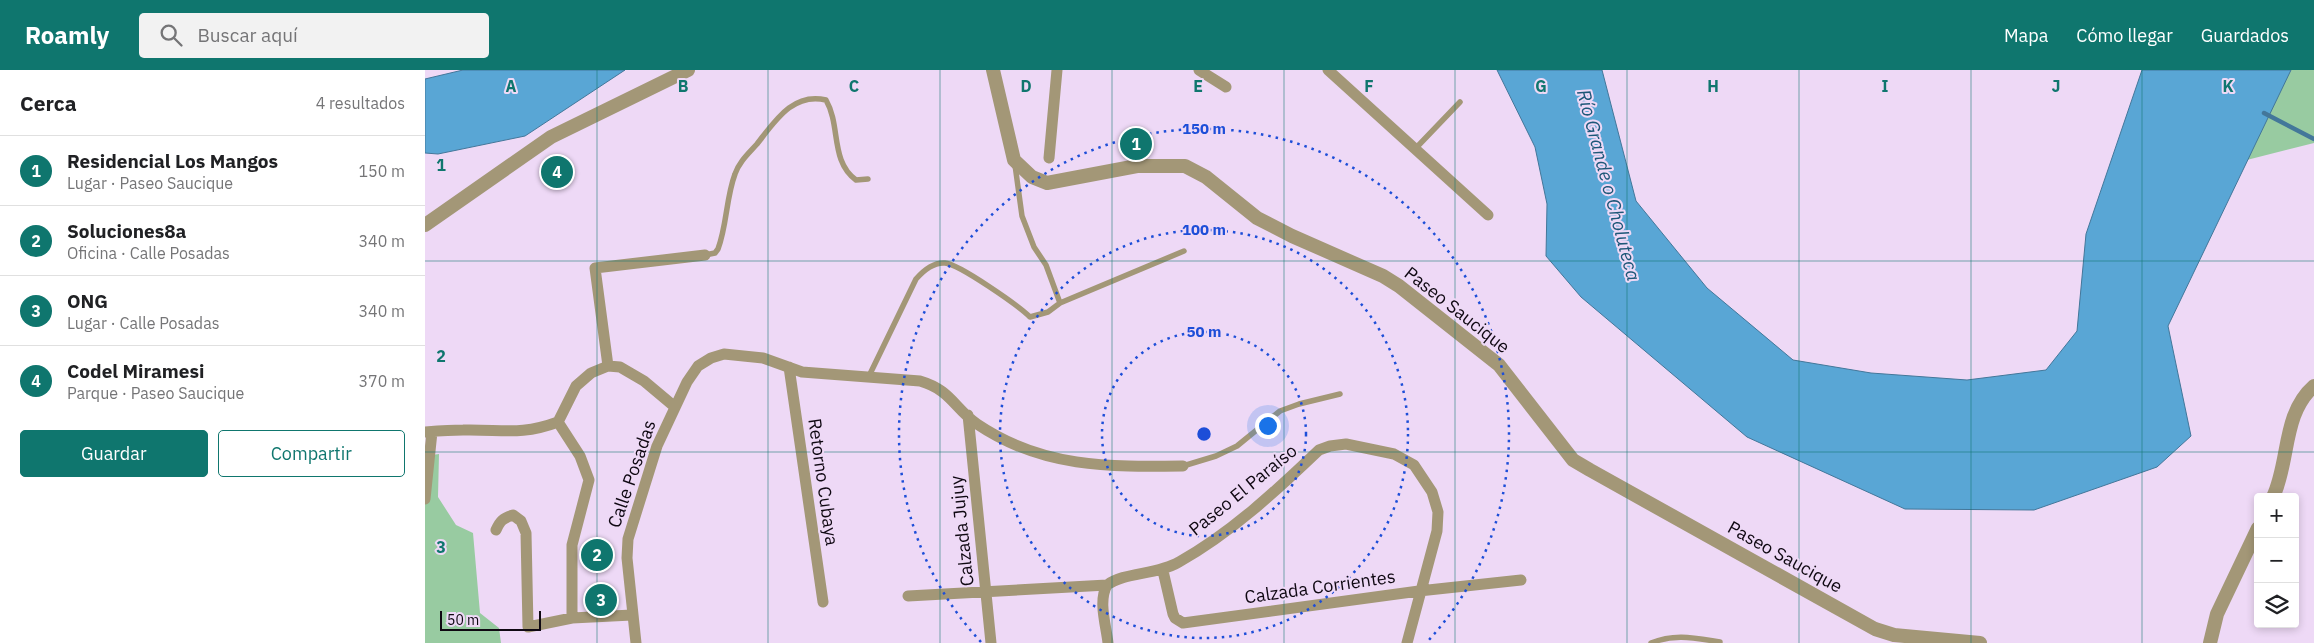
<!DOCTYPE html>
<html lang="es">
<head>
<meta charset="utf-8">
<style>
  body { margin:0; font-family:"IBM Plex Sans",sans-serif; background:#f2f2f2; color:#202124 }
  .controls { position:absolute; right:15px; bottom:15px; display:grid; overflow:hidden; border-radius:5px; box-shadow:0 2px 8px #0003 }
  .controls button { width:45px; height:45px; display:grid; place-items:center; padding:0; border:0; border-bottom:1px solid #e0e0e0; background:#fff; color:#202124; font:25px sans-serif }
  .scale { position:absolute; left:15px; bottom:12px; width:101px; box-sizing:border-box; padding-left:5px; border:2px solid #0f0812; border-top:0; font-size:14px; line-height:18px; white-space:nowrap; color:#0f0812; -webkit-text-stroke:4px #eed9f6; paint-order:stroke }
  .you { position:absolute; left:842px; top:355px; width:18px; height:18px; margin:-12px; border:4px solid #fff; border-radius:50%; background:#1a73e8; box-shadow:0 0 0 8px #1a73e833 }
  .badge { display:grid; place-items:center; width:32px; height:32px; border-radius:50%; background:#0f766e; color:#fff; font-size:16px; font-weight:700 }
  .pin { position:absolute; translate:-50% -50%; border:2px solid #fff; box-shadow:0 1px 5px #0006 }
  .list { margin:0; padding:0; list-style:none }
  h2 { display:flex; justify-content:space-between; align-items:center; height:65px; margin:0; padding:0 20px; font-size:21px }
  h2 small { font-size:16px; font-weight:400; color:#757577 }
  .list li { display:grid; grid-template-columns:32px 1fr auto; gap:15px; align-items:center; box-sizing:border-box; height:70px; padding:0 20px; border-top:1px solid #e0e0e0 }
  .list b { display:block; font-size:19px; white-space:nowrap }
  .list p { margin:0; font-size:16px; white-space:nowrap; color:#757577 }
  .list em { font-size:16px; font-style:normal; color:#757577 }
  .actions { display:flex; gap:10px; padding:15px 20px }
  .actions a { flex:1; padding:11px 0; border:1px solid #0f766e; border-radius:5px; text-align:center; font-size:18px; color:#0f766e }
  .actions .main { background:#0f766e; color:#fff }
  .icon { flex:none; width:28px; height:28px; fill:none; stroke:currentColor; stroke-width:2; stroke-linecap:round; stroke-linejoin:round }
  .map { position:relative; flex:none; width:1889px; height:573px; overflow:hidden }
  header { display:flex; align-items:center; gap:30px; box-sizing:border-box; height:70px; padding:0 25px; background:#0f766e; color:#fff }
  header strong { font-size:24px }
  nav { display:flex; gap:28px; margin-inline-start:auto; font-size:18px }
  .search { width:350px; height:45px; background:#f2f2f2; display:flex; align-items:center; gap:12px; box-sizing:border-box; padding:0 18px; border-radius:5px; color:#757577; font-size:19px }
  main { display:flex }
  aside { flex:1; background:#fff }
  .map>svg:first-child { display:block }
  .green { fill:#98cba1 }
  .water { fill:#59a6d5; stroke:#43779a }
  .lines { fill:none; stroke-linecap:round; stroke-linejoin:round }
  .stream { stroke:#43779a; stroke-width:4.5 }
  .service { stroke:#a39777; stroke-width:5.5 }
  .minor { stroke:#a39777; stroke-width:11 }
  .tertiary { stroke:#a39777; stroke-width:14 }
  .grid { fill:none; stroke:#0f766e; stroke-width:1; stroke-opacity:0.55 }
  .ring { fill:none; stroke:#1d4ed8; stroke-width:2.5; stroke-dasharray:2.5 5 }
  .labels { text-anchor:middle; stroke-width:4; stroke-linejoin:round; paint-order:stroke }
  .street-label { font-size:18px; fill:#0f0812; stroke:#eed9f6 }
  .water-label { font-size:19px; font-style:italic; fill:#1d5778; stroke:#eed9f6 }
  .grid-label { font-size:16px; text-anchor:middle; font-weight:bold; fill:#0f766e; stroke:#eed9f6; stroke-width:4; stroke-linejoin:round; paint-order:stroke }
  .centre { fill:#1d4ed8; stroke:#eed9f6; stroke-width:2.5 }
  .ring-label { font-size:15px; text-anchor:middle; font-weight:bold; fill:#1d4ed8; stroke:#eed9f6; stroke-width:4; stroke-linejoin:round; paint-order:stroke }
</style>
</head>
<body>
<header>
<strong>Roamly</strong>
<div class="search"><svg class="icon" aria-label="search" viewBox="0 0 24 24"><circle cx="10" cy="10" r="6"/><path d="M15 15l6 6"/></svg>Buscar aquí</div>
<nav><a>Mapa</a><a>Cómo llegar</a><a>Guardados</a></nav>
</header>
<main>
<aside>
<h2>Cerca<small>4 resultados</small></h2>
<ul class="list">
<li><span class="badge">1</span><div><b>Residencial Los Mangos</b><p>Lugar · Paseo Saucique</p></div><em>150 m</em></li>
<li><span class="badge">2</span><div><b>Soluciones8a</b><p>Oficina · Calle Posadas</p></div><em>340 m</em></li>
<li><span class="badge">3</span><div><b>ONG</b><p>Lugar · Calle Posadas</p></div><em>340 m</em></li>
<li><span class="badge">4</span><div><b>Codel Miramesi</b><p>Parque · Paseo Saucique</p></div><em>370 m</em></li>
</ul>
<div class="actions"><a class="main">Guardar</a><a>Compartir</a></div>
</aside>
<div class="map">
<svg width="1889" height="573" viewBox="0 0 1889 573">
  <rect width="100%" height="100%" fill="#eed9f6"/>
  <path class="green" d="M1790,0H1889V73L1751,108Z
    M14,384L13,427L31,455L48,463L55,543L74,558L76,573H0V386Z"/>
  <path class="water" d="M38,0H200L100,66L13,84L0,83V9Z
    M1072,0H1177L1211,131L1282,218L1368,290L1446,303L1542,310L1621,300L1652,261L1661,164L1717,0H1866L1743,256L1766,366L1732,397L1609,440L1480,439L1322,367L1156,227L1121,186L1122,134L1110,77Z"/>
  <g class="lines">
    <path class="stream" d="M1839,43L1889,69"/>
    <path class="service" d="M990,79L1035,32
      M590,95L597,146L609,177L621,195L635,233L759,181
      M280,185L290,183L293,179C302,155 301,128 310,104C314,92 323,84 332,74C350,51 368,22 401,30C416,56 405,91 431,110L443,109
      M444,306L491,209C498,201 508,192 520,193C534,194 594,236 605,247L623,242L635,233
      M758,396L791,386L812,376L855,341L874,334L915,324
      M1226,573C1250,563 1270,568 1295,572"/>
    <path class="minor" d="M774,0L801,17
      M903,0L1063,145
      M624,88L632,0
      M183,296L170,198L280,185
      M364,297L398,532
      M543,345L566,573
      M133,352L155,386L164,410L147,475V548
      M0,362C13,361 26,360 38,360C77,359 95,366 133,352L151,316L166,303L183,296L195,297L219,311L250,337
      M0,429L7,362
      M71,460C75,451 78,448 88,445L96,451L101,463L103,557L147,548L207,545
      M738,501L748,544L750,548L758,553L994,521L1096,510
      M682,515C673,531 681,555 683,573
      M483,526L682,515C699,502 732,505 754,492C806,463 852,420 894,380L905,376L921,374L969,384L989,395L1007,422L1013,442L1012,461L982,573
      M211,573L202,488L203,469L232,376L262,312L273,296L286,288L299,284L338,288L377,302L495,311C526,320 529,338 552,354C617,398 684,397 758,396"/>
    <path class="tertiary" d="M568,0L589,90L607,107L622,113L712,96H760L781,107L832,148L867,166L958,206L974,216L1074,295L1148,390L1165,400L1450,559L1469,565L1555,573
      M0,155L126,67L263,0
      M1848,427C1865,391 1857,344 1889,316
      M1785,573L1792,544L1833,458"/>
  </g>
  <path class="grid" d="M172,0V573M343,0V573M515,0V573M687,0V573M859,0V573M1030,0V573M1202,0V573M1374,0V573M1546,0V573M1717,0V573M0,191H1889M0,382H1889"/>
  <g class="ring">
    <circle cx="779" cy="364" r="102"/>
    <circle cx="779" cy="364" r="204"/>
    <path d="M556 572A305 305 0 1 1 1002 572"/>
  </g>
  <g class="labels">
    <g class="street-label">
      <text transform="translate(1032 240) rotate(38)" y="6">Paseo Saucique</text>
      <text transform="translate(207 404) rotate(-71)" y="6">Calle Posadas</text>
      <text transform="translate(398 412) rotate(82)" y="6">Retorno Cubaya</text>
      <text transform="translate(818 420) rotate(-39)" y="6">Paseo El Paraíso</text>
      <text transform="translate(537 461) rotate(-96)" y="6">Calzada Jujuy</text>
      <text transform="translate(1360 487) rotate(29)" y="6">Paseo Saucique</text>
      <text transform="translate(895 517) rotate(-8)" y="6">Calzada Corrientes</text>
    </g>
    <g class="water-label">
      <text transform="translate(1184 115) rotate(75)" y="7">Río Grande o Choluteca</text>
    </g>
  </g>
  <g class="grid-label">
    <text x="86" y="22">A</text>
    <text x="258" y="22">B</text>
    <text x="429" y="22">C</text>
    <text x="601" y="22">D</text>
    <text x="773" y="22">E</text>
    <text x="944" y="22">F</text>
    <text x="1116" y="22">G</text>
    <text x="1288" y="22">H</text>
    <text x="1460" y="22">I</text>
    <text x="1631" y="22">J</text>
    <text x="1803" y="22">K</text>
    <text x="16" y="101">1</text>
    <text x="16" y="292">2</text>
    <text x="16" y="483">3</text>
  </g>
  <circle cx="779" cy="364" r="8" class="centre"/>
  <g class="ring-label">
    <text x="779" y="64">150 m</text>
    <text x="779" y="165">100 m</text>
    <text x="779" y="267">50 m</text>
  </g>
</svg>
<div class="controls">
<button>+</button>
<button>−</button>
<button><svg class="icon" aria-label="layers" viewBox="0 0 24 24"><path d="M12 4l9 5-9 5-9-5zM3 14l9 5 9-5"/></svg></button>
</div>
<div class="scale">50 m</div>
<div class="you"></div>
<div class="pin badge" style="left:711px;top:74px">1</div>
<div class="pin badge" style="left:172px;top:485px">2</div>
<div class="pin badge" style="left:176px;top:530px">3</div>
<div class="pin badge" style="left:132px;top:102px">4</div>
</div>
</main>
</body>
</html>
